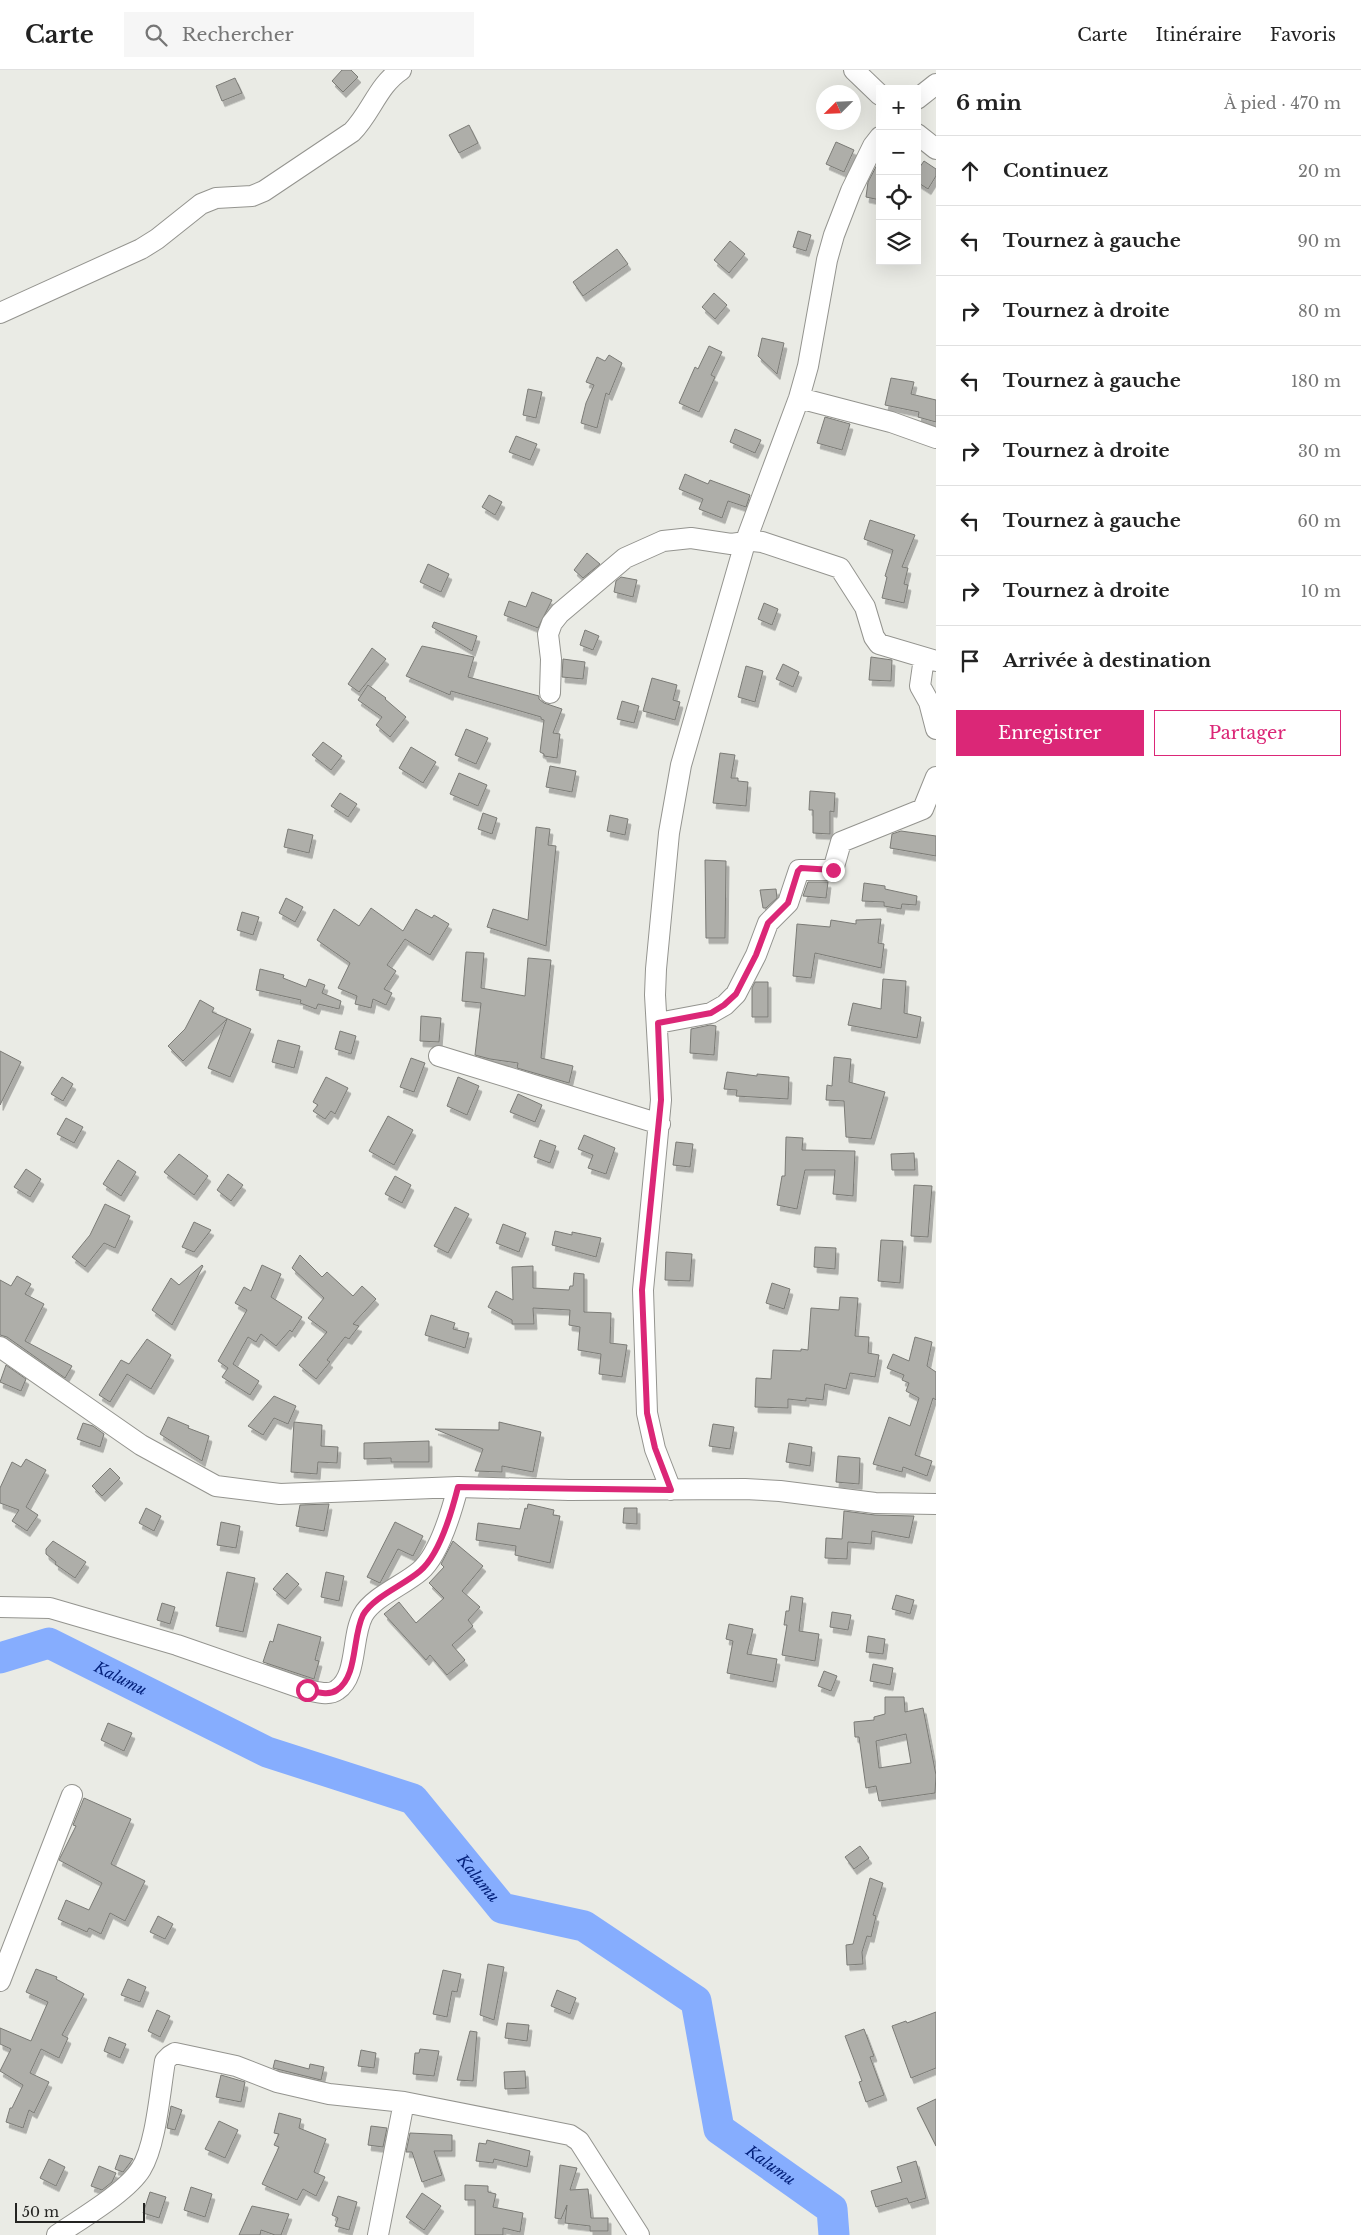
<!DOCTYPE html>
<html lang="fr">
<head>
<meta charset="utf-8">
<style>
  body { margin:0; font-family:"Libre Baskerville",serif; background:#f6f6f6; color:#222 }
  .controls { position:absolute; right:15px; top:15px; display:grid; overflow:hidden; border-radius:0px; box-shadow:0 5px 20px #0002 }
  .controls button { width:45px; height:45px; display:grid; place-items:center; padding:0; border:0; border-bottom:1px solid #e0e0e0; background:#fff; color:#222; font:25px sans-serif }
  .compass { position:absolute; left:816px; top:15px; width:45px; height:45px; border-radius:50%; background:#fff; box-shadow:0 5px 20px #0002; rotate:246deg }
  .scale { position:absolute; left:15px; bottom:12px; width:130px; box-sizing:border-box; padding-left:5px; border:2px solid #242422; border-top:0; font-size:14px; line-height:18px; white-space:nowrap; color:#242422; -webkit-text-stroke:4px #eaebe5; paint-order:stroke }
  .stop { position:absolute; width:15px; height:15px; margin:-11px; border:4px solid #db2777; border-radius:50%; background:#fff }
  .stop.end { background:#db2777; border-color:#fff; box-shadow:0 1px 5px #0008 }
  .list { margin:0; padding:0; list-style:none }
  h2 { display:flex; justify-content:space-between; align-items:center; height:65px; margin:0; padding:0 20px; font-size:21px }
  h2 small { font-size:16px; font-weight:400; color:#767676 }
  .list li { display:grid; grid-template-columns:32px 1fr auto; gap:15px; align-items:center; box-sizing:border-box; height:70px; padding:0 20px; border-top:1px solid #e0e0e0 }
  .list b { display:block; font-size:19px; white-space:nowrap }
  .list em { font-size:16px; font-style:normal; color:#767676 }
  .actions { display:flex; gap:10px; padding:15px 20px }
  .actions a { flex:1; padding:11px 0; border:1px solid #db2777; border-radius:0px; text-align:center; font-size:18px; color:#db2777 }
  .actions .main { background:#db2777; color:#fff }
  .icon { flex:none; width:28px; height:28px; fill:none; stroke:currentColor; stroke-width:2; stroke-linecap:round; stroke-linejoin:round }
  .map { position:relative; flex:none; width:936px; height:2165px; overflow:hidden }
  header { display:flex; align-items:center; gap:30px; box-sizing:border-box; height:70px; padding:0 25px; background:#fff; border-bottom:1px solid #e0e0e0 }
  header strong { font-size:24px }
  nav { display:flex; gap:28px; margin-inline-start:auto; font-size:18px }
  .search { width:350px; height:45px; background:#f6f6f6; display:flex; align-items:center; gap:12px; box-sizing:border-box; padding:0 18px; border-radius:0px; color:#767676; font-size:19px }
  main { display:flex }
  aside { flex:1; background:#fff }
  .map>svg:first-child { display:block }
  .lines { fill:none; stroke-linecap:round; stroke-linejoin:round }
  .river { stroke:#86adfe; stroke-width:31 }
  .building { fill:#aeaea9; stroke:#7b7b76; fill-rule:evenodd; filter:url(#shadow) }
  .minor-casing { stroke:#94948f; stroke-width:22 }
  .minor { stroke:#fff; stroke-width:20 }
  .route { stroke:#db2777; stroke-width:6 }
  .labels { text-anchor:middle; stroke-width:4.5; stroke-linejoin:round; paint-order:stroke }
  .water-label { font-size:15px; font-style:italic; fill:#04217b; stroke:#eaebe5 }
</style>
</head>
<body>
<header>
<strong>Carte</strong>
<div class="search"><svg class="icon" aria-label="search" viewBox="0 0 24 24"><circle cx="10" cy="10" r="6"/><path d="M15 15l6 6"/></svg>Rechercher</div>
<nav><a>Carte</a><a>Itinéraire</a><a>Favoris</a></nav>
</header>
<main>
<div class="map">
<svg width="936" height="2165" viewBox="0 0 936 2165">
  <defs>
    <filter id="shadow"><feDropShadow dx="3" dy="5.5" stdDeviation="0" flood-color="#0004"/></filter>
  </defs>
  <rect width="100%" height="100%" fill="#eaebe5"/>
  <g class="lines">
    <path class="river" id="s1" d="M0,1588L49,1573L267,1682L413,1729L502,1838L584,1856L696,1931L719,2059L832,2139L834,2165"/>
  </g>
  <path class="building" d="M342,0H351L358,7L343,22L332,11Z
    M235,8L242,23L222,31L216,16Z
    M469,55L478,73L459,83L449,65Z
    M836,72L854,80L844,102L826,94Z
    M880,89V130L866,127L868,112Z
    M924,91L936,99V106L928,119L917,112V101Z
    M798,161L811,165L806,181L793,177Z
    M730,171L745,184L729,203L714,190Z
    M617,179L628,194L583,226L573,212Z
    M714,223L727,235L715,249L702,237Z
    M762,268L784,273L777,304L758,286Z
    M709,276L722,282L711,305L715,307L699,342L679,333L695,297L698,299Z
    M609,285L622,293L609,325L606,323L597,358L581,353L586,333L594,315L586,312L597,287L605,291Z
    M891,308L914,312L911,324L936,330V352L918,347L919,342L885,335Z
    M528,319L542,322L536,348L523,345Z
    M825,347L850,354L842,380L817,373Z
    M735,359L761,370L755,383L730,372Z
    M516,366L537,374L530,390L509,382Z
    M685,404L708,414L710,410L750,425L746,437L728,431L722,448L699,439L703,429L679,419Z
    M489,425L502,432L495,445L482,437Z
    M870,450L915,465L902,497L908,498L904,514L908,515L904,533L882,528L887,507L885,506L893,480L864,469Z
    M587,483L600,494L583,508L574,500Z
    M428,494L449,504L441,522L420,512Z
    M621,507L637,510L633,527L614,522L616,511Z
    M532,522L552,530L538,558L504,545L509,531L526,537Z
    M764,533L778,539L772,555L758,549Z
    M434,552L477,566L472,581L432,557Z
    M585,560L599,566L593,580L580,575Z
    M422,576L474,587L468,607L539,626V629L544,633L562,639L553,663L560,664L557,688L544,686V684L540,682L544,650L541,649V647L451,621L450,625L406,606Z
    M372,578L386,589L359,622L348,614Z
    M871,587L892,590L891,611L869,610Z
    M563,589L585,592L583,609L562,607Z
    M783,594L799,602L793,617L776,609Z
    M746,596L763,601L755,632L738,627Z
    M652,608L677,615L673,630L680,632L675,650L643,641Z
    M368,615L386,628L385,629L406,647L390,667L376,655L382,647L358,630Z
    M622,631L639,636L634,653L617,649Z
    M466,659L488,668L476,694L455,685Z
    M323,672L342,686L331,700L312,685Z
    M411,677L436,692L423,713L399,698Z
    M720,683L735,685L731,708H738V711L748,712L746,736L713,733Z
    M550,696L576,701L572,722L546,717Z
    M459,703L487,715L478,736L450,724Z
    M810,721L835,723L834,742L830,741V764L813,763V740H809Z
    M340,723L357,734L348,747L331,736Z
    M483,743L497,748L492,764L478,759Z
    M610,745L628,749L625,765L607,761Z
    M536,757L550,759L548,775L556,776L546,876L487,857L493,839L528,850Z
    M288,759L313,765L309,783L284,777Z
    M901,761L936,766V786L890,778L892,764Z
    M705,790L726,791L725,868H706Z
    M808,812H828L826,828L803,826Z
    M864,813L885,816V819L917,826L916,835L902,834L901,839L884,836V832L862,831Z
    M776,819L777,828L766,838H763L760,820Z
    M286,828L303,837L295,852L279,843Z
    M371,838L403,861L416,839L432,848L434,845L449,854L430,885L405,869L387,895L396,901L384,919L392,923L386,935L373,929L371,938L355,934L357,926L338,918L350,893L317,870L334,839L359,856Z
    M242,842L259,847L253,865L237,860Z
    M881,849L878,873L884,874L881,898L815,883L811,908L793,906L797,854L830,857L831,850L856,854V850Z
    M466,882L484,883L481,918L525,926L528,888L551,890L541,988L573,996L569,1013L517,998L518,993L490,989L475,985L481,933L462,931Z
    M260,899L284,905L283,908L306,917L309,909L325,915L322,923L341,931L339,939L318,934L316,939L300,933L301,930L256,920Z
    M883,909L906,911L904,943L921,947L917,968L848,955L853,933L881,939Z
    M755,912H768V947H752V918Z
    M200,930L214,938L212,942L251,959L230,1007L208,998L227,949L183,991L168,976L185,959Z
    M421,946L441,948L439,972L420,971Z
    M710,955L716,956L714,985L690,983L691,959Z
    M340,961L356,966L351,984L335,979Z
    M278,970L300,976L294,998L272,992Z
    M0,981L21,992L0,1035Z
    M834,987L851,989L849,1012L885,1022L871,1069L846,1067L844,1031L826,1030L827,1015L832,1016Z
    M411,988L425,993L414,1022L400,1017Z
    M727,1002L757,1006V1004L789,1007L788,1029L736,1026L737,1020L724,1019Z
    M62,1007L73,1014L63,1031L51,1024Z
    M326,1007L348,1018L335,1044L331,1041L325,1049L313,1041L318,1035L313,1032Z
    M458,1007L479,1016L467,1045L447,1036Z
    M518,1024L542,1035L535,1052L510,1042Z
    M388,1046L413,1060L394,1095L369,1081Z
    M66,1048L83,1057L74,1073L57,1064Z
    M584,1065L615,1078L606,1104L588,1098L593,1085L578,1079Z
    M786,1067L803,1068L802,1080L855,1081L853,1126L833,1124L835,1100H805L797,1139L777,1135L782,1106H785Z
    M540,1070L556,1076L550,1093L534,1087Z
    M676,1072L693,1074L690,1097L673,1095Z
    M914,1083L915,1100H892L891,1084Z
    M179,1084L208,1106L194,1125L164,1102Z
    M118,1090L136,1102L121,1126L103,1114Z
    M26,1099L41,1109L30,1127L14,1117Z
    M228,1104L243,1115L231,1131L217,1120Z
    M395,1106L411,1115L402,1133L385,1124Z
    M914,1115L932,1116L928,1167L911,1166Z
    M105,1134L130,1146L115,1178L104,1173L85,1197L72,1187L90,1165Z
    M455,1137L469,1144L448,1183L434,1176Z
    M194,1152L211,1160L194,1182L182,1177Z
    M503,1154L526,1163L519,1182L496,1173Z
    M555,1161L572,1165V1162L601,1168L596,1187L552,1175Z
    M881,1170L903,1171L900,1213L878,1211Z
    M815,1177L836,1178L835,1199L814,1197Z
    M666,1182L692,1184L690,1211L665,1210Z
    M300,1185L322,1207L327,1202L353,1226L362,1216L376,1229L353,1254L359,1256L349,1269L345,1267L327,1290L330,1292L316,1309L299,1295L327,1262L308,1248L324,1228L292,1198Z
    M202,1195L203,1196L172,1255L152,1240L171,1208L179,1215Z
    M262,1195L281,1204L271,1227L302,1247L292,1262L290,1260L276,1276L261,1264L256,1272L248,1267L233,1294L259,1311L250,1325L222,1307L228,1298L218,1291L247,1240L235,1233L244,1217L251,1221Z
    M533,1196V1218L569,1220L570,1216H573L574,1203L584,1204V1242L611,1243L610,1273L627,1275L622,1307L599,1304L601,1284L578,1280L580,1257L569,1255L570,1240L533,1238L534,1254H512V1250L488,1237L496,1221L513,1230L512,1197Z
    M17,1206L31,1214L25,1224L44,1234L25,1271L72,1296L65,1308L7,1267L0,1265V1210L11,1216Z
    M772,1213L790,1219L784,1239L766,1233Z
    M840,1227L858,1228L855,1266L869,1267L868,1283L879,1285L875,1307L850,1303L846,1319L825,1314L823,1330L806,1328V1331L788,1329V1338L755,1337L756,1308L771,1309L773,1280L801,1281V1279L808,1280L811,1238L839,1240Z
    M431,1245L455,1253L453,1259L469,1263L465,1278L425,1265Z
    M915,1267L932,1272L927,1296L936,1302V1330L933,1328L915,1385L932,1391L927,1406L903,1397L902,1402L873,1394L889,1347L910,1356L919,1328L906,1321L909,1313L902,1310L904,1305L887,1298L893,1284L909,1291Z
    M147,1269L171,1285L151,1319L127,1304L110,1332L99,1325L121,1290L129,1294Z
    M6,1295L26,1309L21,1321L0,1312Z
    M274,1326L296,1336L288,1354L274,1348L263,1365L248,1356Z
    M168,1347L189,1356L188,1358L209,1366L202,1391L160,1364Z
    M294,1352L322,1355L321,1376L338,1377L337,1393L318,1392L317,1404L291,1402Z
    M499,1352L541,1362L533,1402L502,1396V1402L475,1401L483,1379L435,1359L499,1360Z
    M83,1353L93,1356L104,1364L100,1377L77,1369Z
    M713,1354L734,1357L730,1379L709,1376Z
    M429,1371V1392H391V1388L364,1389V1373Z
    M789,1373L812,1377L810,1396L786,1392Z
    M838,1386L860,1388L859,1414L836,1412Z
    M26,1389L46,1400L26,1437L38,1445L27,1461L12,1451L19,1440L0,1433V1418L12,1392L21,1397Z
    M110,1398L120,1408L102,1426L92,1416Z
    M329,1434L324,1461L296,1456L300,1435Z
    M528,1434L554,1440L553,1445L560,1446L550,1493L515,1485L516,1476L476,1470L478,1453L520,1459L525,1438L527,1439Z
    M146,1438L161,1446L154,1461L139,1453Z
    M624,1438H637V1454L623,1453Z
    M844,1441L875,1445L914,1446L909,1468L872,1461L871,1474L848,1472L847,1489L825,1488L826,1468L842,1469Z
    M221,1452L240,1456L236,1478L217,1475Z
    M395,1452L423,1466L413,1486L398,1479L380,1513L367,1507Z
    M53,1471L86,1492L75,1508L55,1494L56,1492L46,1484V1479Z
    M453,1471L483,1496L462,1521L480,1537L468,1550L473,1556L452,1575L465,1590L447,1605L430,1585L426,1590L384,1544L399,1532L416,1553L444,1528L429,1513L444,1497L441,1494Z
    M227,1502L255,1508L243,1562L216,1556Z
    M326,1502L344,1506L339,1531L321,1527Z
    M287,1503L299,1514L285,1529L273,1519Z
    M896,1525L914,1530L910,1544L892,1539Z
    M791,1526L803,1528L799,1561L819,1564L815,1591L782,1585L787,1555H784L786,1541H789Z
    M162,1533L175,1537L170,1554L157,1550Z
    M832,1542L851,1545L848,1560L830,1557Z
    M278,1554L321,1567L315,1590L319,1591L314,1609L263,1592L270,1571L273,1572Z
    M729,1554L753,1559L747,1584L777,1589L773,1612L727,1603L733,1571L726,1569Z
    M868,1566L885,1569L883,1584L866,1582Z
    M873,1594L893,1598L890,1615L870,1611Z
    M824,1601L837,1606L831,1621L818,1616Z
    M885,1627H904L905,1642L923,1638L936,1705L935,1723L879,1731L876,1716L866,1718L859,1667H855L854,1652L874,1650V1647L885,1644ZM906,1664L911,1693L879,1698L876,1671Z
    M108,1653L132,1663L124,1681L101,1670Z
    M84,1728L131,1749L111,1794L145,1811L125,1851L110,1843L101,1864L89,1858L87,1862L58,1849L66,1830L89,1840L102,1813L59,1790L76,1756L73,1755Z
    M860,1776L869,1788L854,1799L845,1787Z
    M870,1808L883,1813L873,1845L876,1846L871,1867L867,1866L862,1882L863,1894L847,1895L846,1875L853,1874Z
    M158,1846L173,1854L165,1869L150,1862Z
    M488,1894L504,1897L494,1950L480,1945Z
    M36,1899L57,1907L56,1909L84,1924L62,1965L68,1968L59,1988L41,1979L30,2003L49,2012L34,2043L29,2040L23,2058L6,2052L10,2038H12L23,2015L0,2001L11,1979L0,1974V1958L31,1971L48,1932L26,1922Z
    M443,1900L461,1904L457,1922L452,1921L447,1947L433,1944Z
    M128,1909L146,1917L140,1932L121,1925Z
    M557,1920L576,1928L570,1944L551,1936Z
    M157,1940L170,1946L160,1967L148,1961Z
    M936,1942V1998L911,2008L892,1956L906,1951L907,1953Z
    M507,1953L529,1955L527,1971L505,1968Z
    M864,1959L874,1986L870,1987L884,2025L866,2032L859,2012L862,2011L845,1966Z
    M470,1961L477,1962L473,2011L457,2010Z
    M109,1967L126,1974L120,1988L104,1981Z
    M420,1979L439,1981L434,2006L413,2004L415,1983H419Z
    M361,1980L376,1983L374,1998L358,1996Z
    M275,1990L309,1999L310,1994L324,1997L321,2010L273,1998Z
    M525,2001L526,2018L505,2019L504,2002Z
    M221,2005L245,2012L241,2032L216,2027Z
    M936,2029V2076L917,2038Z
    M171,2036L182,2040L175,2060L167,2058Z
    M279,2043L301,2049L299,2058L326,2069L314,2102L325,2107L316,2126L303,2119L297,2130L262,2114L279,2077L274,2075L279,2064L274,2063Z
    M219,2051L238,2060L225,2088L205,2079Z
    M371,2056L387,2058L383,2077L368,2075Z
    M410,2063L452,2065V2081H434L442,2105L422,2112L412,2082H406Z
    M487,2070L530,2081L527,2097L494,2089L493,2093L476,2091L479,2073L486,2074Z
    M120,2085L133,2089L123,2102L115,2099Z
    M49,2089L65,2097L56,2116L40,2108Z
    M916,2091L926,2128L909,2133L907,2128L876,2137L871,2121L902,2112L897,2097Z
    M560,2095L577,2098L570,2120L588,2119L591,2148H608V2161H590V2156L565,2153L567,2135L561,2149L555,2148Z
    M99,2096L116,2103L112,2112L102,2120L91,2116Z
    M465,2115L488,2116V2122L496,2124L493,2137L523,2143L520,2162L503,2158V2165H475V2130H465Z
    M191,2117L212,2124L205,2147L184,2140Z
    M150,2122L166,2127L159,2148L143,2143Z
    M422,2123L441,2136L424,2160L406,2147Z
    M338,2126L357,2132L349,2160L335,2156L338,2148L332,2145Z
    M252,2136L289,2144L281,2165H275L261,2160L260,2165H239Z"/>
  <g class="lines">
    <defs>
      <path id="minor" d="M854,0L880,25
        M917,29L936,14
        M917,64L936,79
        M0,243L141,179L157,169L201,134L216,128L252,126L264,121L352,62C371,43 378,15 401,0
        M799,328L891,352L936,368
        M924,588L920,616L929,632L936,659
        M550,623L551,589L548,564L552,553L560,543L625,488L663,471L691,468L731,474L753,471L762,472L840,498L865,537L874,567L879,574L936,591
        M658,953L711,943L725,935L736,924L756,885L768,853L788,833L799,800H833L841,772L923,739L936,707
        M439,986L660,1054
        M0,1277L141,1375L216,1416L280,1424L458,1417L569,1420L745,1419L780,1421L875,1433L936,1434
        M671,1420L655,1379L647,1343L643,1220L661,1030L655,925L656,899L669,763L681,695L745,473L799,328L808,296L827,190L834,165L851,121L873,76L880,67
        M0,1537L50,1538L177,1575L307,1620C317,1622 329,1626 337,1620C358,1606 351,1567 363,1545C373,1527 404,1515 420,1501C439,1485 452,1440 458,1417
        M0,1911L72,1725
        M57,2165C80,2149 127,2122 141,2099C156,2075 160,2021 165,1991L170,1986L175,1983L236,1996L277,2012L329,2024L404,2032L570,2065L579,2071L639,2165
        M378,2165L404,2032"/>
    </defs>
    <use href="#minor" class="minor-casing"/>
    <use href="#minor" class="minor"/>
  </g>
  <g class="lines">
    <path class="route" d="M307,1620C317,1622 329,1626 337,1620C358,1606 352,1567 363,1545C373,1527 404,1515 420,1501C439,1485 452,1441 458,1417L671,1420L655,1378L647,1343L642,1220L661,1030L658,953L711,943L724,935L736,924L756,885L768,853L788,833L798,801L801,798L833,800"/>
  </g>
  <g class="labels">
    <g class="water-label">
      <text dy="5" stroke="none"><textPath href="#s1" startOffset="131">Kalumu</textPath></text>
      <text dy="5" stroke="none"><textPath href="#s1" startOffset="551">Kalumu</textPath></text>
      <text dy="5" stroke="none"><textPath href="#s1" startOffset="1001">Kalumu</textPath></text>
    </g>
  </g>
</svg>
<div class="controls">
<button>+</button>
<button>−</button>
<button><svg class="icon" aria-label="locate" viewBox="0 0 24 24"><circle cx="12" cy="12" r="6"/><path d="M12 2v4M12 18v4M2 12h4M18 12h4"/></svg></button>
<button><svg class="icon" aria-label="layers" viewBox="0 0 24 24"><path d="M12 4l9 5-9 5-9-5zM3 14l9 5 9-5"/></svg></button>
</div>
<svg class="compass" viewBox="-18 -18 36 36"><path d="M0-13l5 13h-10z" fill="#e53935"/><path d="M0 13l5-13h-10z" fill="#767676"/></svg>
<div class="scale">50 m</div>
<div class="stop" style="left:307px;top:1620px"></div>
<div class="stop end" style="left:833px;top:800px"></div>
</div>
<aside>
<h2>6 min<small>À pied · 470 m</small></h2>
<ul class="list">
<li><svg class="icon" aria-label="ahead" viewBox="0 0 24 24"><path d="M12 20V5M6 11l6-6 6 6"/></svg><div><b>Continuez</b></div><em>20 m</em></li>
<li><svg class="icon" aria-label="left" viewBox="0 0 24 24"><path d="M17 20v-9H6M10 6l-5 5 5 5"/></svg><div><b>Tournez à gauche</b></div><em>90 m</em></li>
<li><svg class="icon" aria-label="right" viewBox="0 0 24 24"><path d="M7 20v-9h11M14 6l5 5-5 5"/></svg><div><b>Tournez à droite</b></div><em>80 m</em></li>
<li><svg class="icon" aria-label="left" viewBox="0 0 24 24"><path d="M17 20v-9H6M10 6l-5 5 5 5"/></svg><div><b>Tournez à gauche</b></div><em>180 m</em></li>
<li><svg class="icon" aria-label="right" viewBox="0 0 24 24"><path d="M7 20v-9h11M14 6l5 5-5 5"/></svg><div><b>Tournez à droite</b></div><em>30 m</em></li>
<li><svg class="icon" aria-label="left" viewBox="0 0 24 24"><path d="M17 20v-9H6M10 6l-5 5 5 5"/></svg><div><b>Tournez à gauche</b></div><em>60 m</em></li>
<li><svg class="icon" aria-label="right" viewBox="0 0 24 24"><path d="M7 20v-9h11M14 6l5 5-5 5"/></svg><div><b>Tournez à droite</b></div><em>10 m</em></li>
<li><svg class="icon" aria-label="arrive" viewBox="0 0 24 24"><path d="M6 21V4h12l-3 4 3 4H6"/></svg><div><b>Arrivée à destination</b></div></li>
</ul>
<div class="actions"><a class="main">Enregistrer</a><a>Partager</a></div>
</aside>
</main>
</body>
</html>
